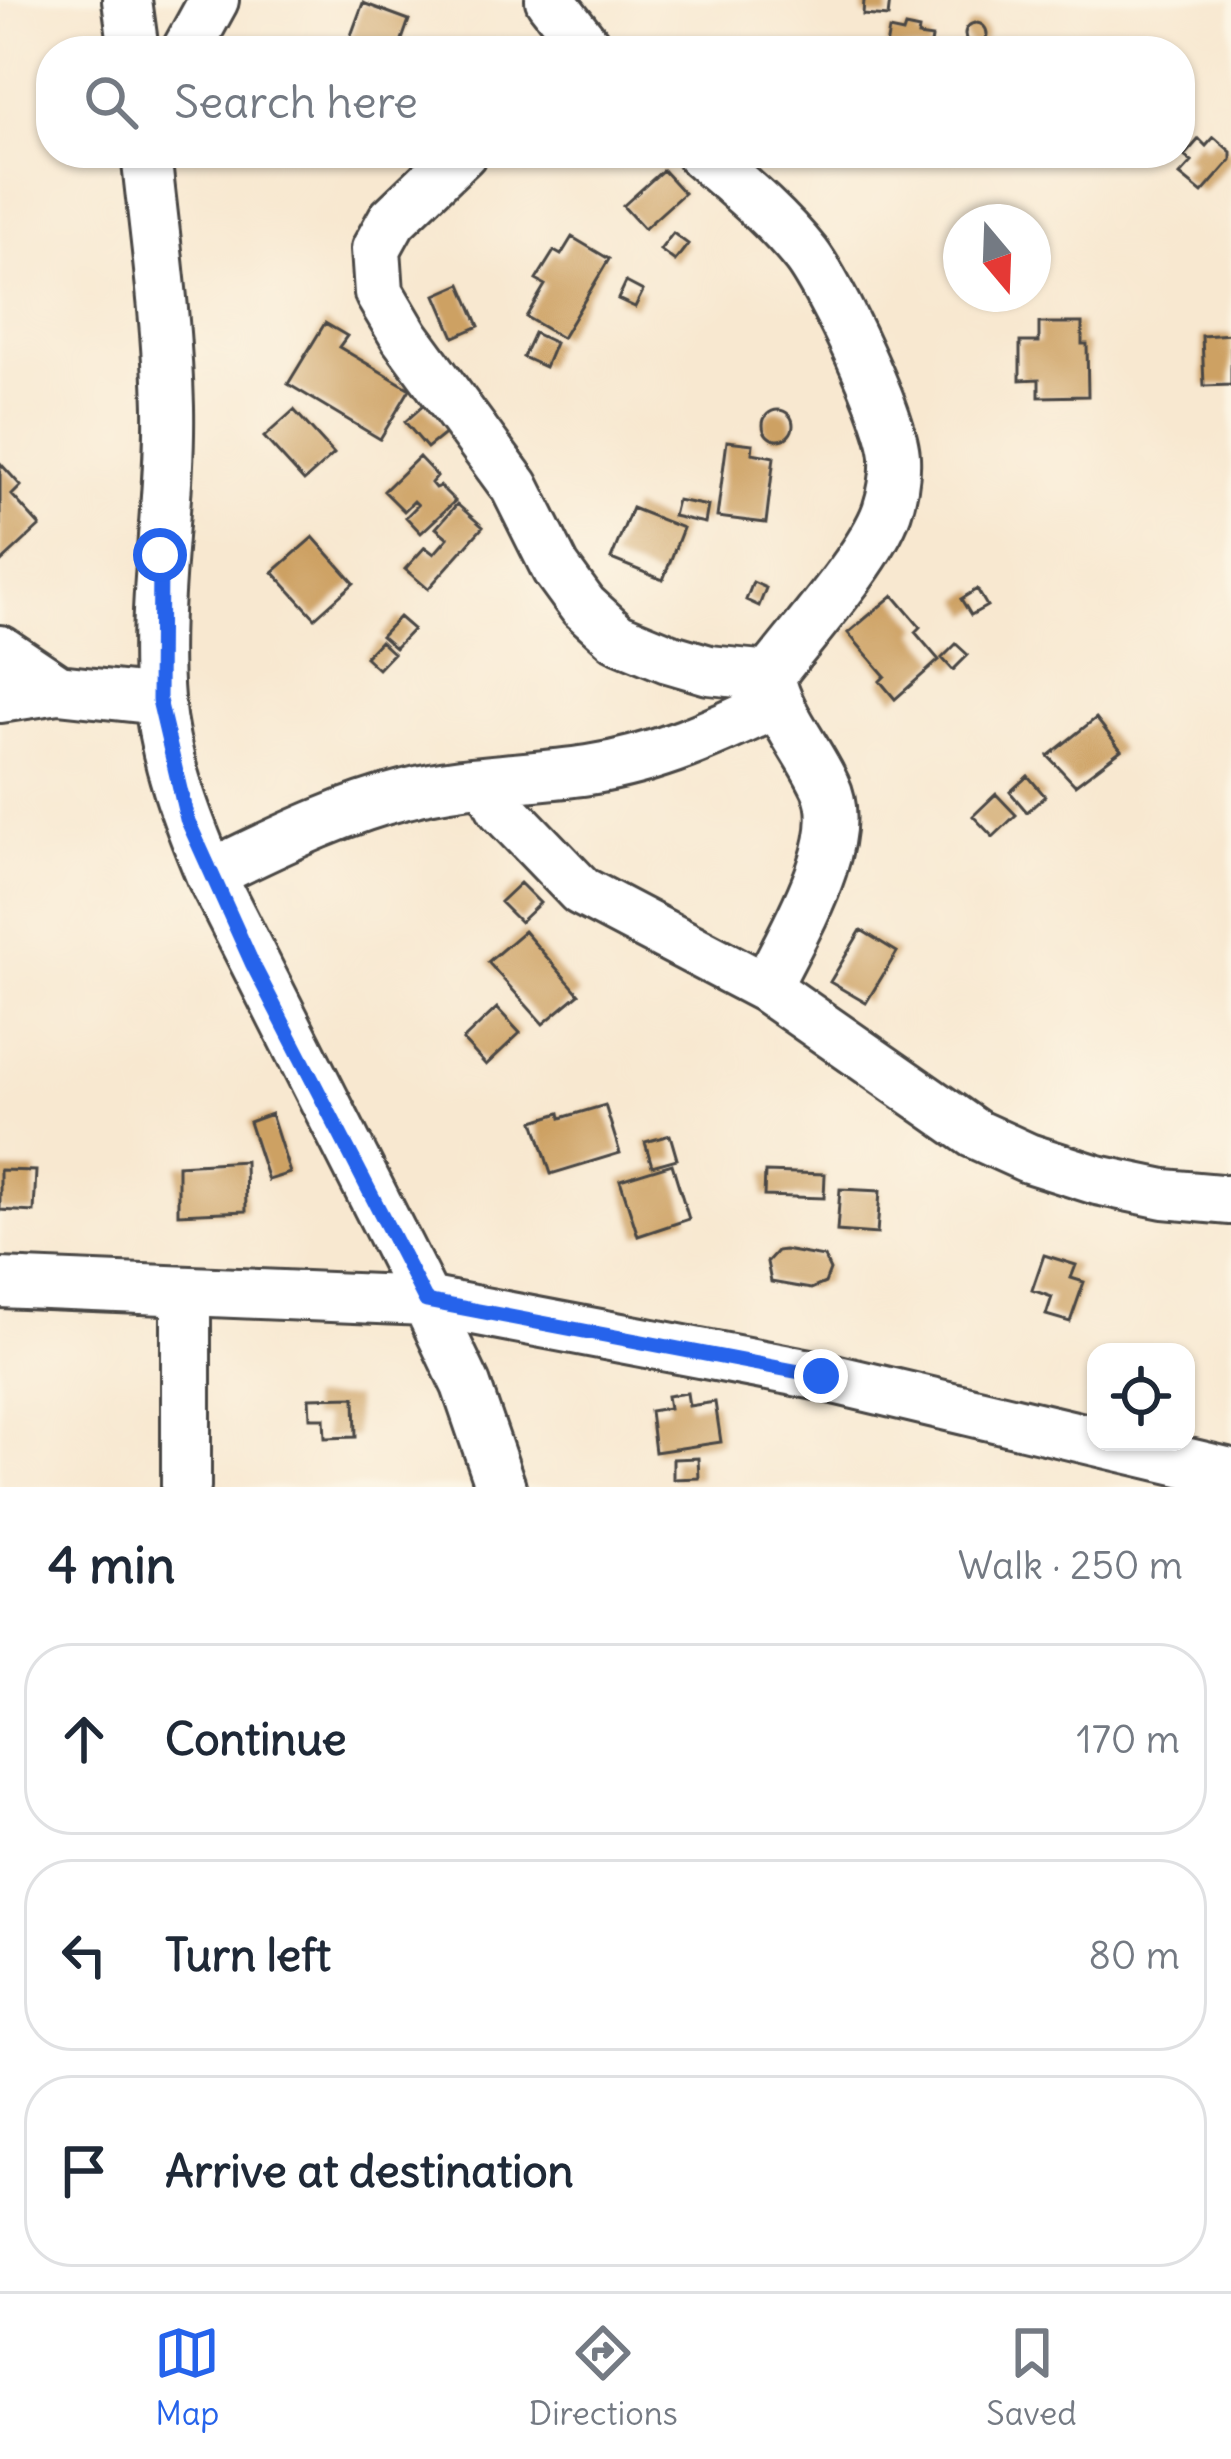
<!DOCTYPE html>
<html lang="en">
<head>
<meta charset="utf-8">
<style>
  body { margin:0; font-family:Delius,sans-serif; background:#f6f6f7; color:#1f2937 }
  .controls { position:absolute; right:36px; bottom:36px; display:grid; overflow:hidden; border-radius:24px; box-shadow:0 3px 9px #0004 }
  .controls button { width:108px; height:108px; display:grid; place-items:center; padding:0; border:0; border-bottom:3px solid #e0e1e3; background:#fff; color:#1f2937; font:60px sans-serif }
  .compass { position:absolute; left:943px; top:204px; width:108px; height:108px; border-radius:50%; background:#fff; box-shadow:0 3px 9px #0004; rotate:161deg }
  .stop { position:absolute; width:36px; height:36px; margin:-27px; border:9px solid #2563eb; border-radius:50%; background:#fff }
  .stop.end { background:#2563eb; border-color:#fff; box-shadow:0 3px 12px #0008 }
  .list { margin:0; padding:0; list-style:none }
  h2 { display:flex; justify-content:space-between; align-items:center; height:156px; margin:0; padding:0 48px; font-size:51px }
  h2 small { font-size:39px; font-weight:400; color:#747a83 }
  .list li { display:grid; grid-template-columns:78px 1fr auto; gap:36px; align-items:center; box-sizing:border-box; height:192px; margin:0 24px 24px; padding:0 24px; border:3px solid #e0e1e3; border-radius:48px }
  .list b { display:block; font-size:45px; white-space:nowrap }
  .list em { font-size:39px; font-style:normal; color:#747a83 }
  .icon { flex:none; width:66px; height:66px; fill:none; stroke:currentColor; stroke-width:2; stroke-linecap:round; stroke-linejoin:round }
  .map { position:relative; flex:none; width:1231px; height:1487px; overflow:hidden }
  .search { position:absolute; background:#fff; box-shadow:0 3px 9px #0004; left:36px; right:36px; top:36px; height:132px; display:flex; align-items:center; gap:30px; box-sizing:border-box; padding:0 42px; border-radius:48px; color:#747a83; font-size:45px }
  .sheet { height:804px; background:#fff }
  nav { display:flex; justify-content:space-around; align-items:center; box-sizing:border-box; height:168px; border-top:3px solid #e0e1e3; background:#fff; font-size:33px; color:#747a83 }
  nav a { display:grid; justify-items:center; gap:6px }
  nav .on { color:#2563eb }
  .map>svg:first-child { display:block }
  .building { fill:#cda164 }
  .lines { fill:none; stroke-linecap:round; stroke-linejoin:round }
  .minor-casing { stroke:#4a4744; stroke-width:54 }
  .minor { stroke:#fff; stroke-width:48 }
  .route { stroke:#2563eb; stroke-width:15 }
</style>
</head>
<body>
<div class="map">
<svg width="1231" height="1487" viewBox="0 0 1231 1487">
  <rect width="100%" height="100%" fill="#fcf5e5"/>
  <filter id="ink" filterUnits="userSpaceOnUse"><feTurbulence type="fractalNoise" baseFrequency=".00833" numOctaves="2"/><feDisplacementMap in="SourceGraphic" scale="24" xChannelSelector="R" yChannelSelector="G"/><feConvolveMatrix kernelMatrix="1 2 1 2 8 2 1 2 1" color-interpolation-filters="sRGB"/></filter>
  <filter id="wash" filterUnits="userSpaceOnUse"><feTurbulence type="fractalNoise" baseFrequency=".004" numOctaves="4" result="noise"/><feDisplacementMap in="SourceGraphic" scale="48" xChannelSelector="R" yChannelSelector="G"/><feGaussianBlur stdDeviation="2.7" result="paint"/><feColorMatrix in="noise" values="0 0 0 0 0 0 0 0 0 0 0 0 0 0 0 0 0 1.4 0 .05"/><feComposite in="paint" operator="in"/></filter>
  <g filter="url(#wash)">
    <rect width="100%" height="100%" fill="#f8e8d0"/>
    <g id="blocks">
      <path class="building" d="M864,0H890L888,17L863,15Z
        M363,3L409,20L398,51L346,49Z
        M965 34a11 11 0 1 1 22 0a11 11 0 1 1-22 0Z
        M905,27L919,30L918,36L932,38L930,51L886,47L889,30L903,33Z
        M1214,137L1231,152V160L1202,193L1180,175L1192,162L1184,156L1199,139L1206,146Z
        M663,170L684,193L644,229L623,206Z
        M673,233L688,244L675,261L660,250Z
        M572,237L609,259L562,338L526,317L545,285L536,280L554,251L561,255Z
        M626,282L643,291L635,307L618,299Z
        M461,284L479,326L454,337L436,295Z
        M325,323L347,336L339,347L410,389L380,439L288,384Z
        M1039,323H1082V344H1087L1088,396L1039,397V379L1020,380V342H1039Z
        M534,333L555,343L545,367L523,357Z
        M1231,334V385L1204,386L1202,336Z
        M424,405L447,432L427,448L405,422Z
        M763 425a15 15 0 1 1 30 0a15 15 0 1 1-30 0Z
        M294,410L334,454L304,481L264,437Z
        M727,441L753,444L752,453L774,457L766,523L717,517Z
        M419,457L437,476L431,483L435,488L440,486L455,501L421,533L406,517L418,505L414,501L404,511L384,491Z
        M0,463L21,486L12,495L40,526L0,563Z
        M677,500L708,506L705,523L673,516Z
        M457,504L483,527L428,589L405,569L425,547L434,554L448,538L436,528Z
        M632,508L683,528L663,580L611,559Z
        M313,537L354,583L315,618L273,572Z
        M753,582L766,588L759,606L746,600Z
        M977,589L987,606L971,615L961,599Z
        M893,595L920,627L915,632L939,660L895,699L880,681L885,676L848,633Z
        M399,617L413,629L395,648L381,636Z
        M380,641L393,653L378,669L365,657Z
        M956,644L968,655L953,670L942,658Z
        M1096,718L1121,750L1075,785L1048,756Z
        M1028,776L1045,796L1027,812L1010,792Z
        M996,794L1016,815L993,837L973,816Z
        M520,883L540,903L520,922L500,902Z
        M861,930L897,952L866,1003L830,982Z
        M524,931L579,994L543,1024L488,962Z
        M497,1008L520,1033L486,1065L463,1040Z
        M605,1105L620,1153L551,1174L534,1121L560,1113L561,1118Z
        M271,1114L290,1173L268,1180L249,1122Z
        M670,1135L677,1159L652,1166L645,1142Z
        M245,1161L246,1211L178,1214V1165Z
        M672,1164L689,1219L638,1236L620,1180Z
        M0,1170L36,1171L34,1212L0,1210Z
        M765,1172L825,1174L824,1198L764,1196Z
        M840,1189L880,1191L877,1234L837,1231Z
        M784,1250L824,1257L830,1270L825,1283L811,1289L771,1282L767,1262L777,1251Z
        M1044,1255L1076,1265L1071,1278L1084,1282L1070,1322L1046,1315L1052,1297L1032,1290Z
        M687,1393L689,1406L715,1402L721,1442L655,1452L650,1411L669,1408L667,1396Z
        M355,1397L356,1437L325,1438L324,1418H310L309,1398Z
        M698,1458L699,1478L673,1479V1459Z"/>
    </g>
  </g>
  <g filter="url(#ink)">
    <use href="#blocks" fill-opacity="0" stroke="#4a4744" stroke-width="3"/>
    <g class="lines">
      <defs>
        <path id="minor" d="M127,0L134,51
          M550,0L590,51
          M186,51L214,0
          M146,153C155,238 167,322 169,407C171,504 151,602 159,699C164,759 187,819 210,874L426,1301L466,1385L501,1487
          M462,153L392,220L376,249L379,293L405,337L515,487L556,569L583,606L617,637L668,658L709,670L770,676
          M700,153C737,185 776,217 806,255C831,288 893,417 895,457C896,476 893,493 887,511C871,557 802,634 770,676C778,716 808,749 825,786C852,841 790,937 766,988L975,1134L1028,1158L1097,1180L1164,1194L1231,1200
          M0,650L58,689
          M0,698L58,689L159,700
          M488,783L502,809L581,891L766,988
          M210,874C273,844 337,811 406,794C464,778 529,779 588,770C656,760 717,732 778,703
          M0,1283L426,1301L821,1376L1231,1473
          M186,1487V1291"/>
      </defs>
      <use href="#minor" class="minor-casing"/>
      <use href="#minor" class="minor"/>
    </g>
  </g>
  <g class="lines" filter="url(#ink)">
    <path class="route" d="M160,555L159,700L187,819L252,963L426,1301L821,1376"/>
  </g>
</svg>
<div class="controls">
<button><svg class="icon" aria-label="locate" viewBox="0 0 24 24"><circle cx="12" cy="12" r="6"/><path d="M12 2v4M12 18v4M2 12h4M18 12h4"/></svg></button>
</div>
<svg class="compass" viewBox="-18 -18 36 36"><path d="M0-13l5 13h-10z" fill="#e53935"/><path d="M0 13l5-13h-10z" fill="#747a83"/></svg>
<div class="stop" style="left:160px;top:555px"></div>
<div class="stop end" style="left:821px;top:1376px"></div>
<div class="search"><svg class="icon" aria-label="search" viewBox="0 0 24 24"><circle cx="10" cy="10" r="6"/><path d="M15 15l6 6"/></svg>Search here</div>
</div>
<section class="sheet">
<h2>4 min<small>Walk · 250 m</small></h2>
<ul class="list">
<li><svg class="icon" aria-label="ahead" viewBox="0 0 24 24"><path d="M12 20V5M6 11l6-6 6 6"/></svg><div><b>Continue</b></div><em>170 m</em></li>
<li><svg class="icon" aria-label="left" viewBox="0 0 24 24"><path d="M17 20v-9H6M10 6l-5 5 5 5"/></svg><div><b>Turn left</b></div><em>80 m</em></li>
<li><svg class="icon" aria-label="arrive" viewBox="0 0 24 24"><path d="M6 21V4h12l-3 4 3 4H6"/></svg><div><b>Arrive at destination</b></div></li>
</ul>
</section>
<nav>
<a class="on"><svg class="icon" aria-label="map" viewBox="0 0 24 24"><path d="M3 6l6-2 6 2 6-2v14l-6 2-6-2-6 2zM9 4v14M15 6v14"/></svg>Map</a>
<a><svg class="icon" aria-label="directions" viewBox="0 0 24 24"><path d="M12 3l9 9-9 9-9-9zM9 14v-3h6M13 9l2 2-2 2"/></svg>Directions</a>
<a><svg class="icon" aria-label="saved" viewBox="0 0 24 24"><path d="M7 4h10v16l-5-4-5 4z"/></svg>Saved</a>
</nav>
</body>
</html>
